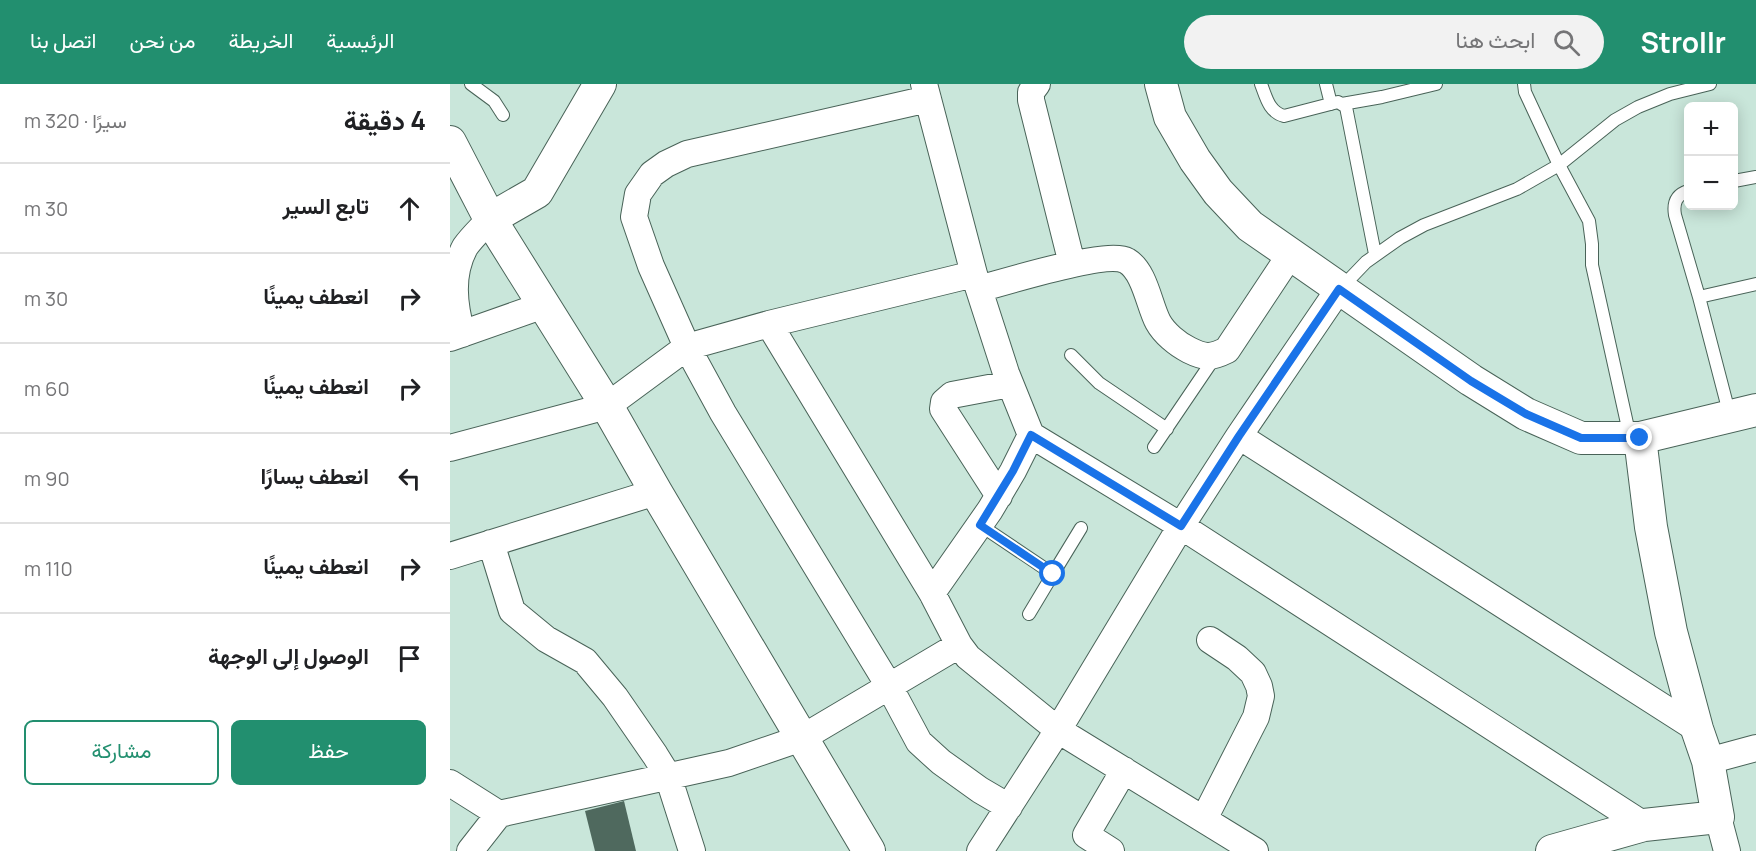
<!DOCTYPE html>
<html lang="ar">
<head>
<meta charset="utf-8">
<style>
  body { margin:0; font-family:Manrope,Vazirmatn,sans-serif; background:#f2f2f2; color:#202124; direction:rtl }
  .controls { position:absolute; right:18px; top:18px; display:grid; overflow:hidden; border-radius:9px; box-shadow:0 3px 15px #0003 }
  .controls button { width:54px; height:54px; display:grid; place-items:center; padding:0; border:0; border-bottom:2px solid #e0e0e0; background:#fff; color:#202124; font:30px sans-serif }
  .stop { position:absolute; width:18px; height:18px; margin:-14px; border:4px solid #1a73e8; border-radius:50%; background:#fff }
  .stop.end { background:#1a73e8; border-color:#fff; box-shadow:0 2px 6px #0008 }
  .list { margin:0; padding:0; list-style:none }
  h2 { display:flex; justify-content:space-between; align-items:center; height:78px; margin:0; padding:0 24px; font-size:26px }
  h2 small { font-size:20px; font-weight:400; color:#757577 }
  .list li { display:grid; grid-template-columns:39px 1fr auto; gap:18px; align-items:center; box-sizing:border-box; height:90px; padding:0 24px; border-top:2px solid #e0e0e0 }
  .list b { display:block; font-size:22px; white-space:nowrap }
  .list em { font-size:20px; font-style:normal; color:#757577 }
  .actions { display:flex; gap:12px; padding:18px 24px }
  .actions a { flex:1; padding:14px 0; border:2px solid #228f6f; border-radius:9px; text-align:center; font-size:21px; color:#228f6f }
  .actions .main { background:#228f6f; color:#fff }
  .icon { flex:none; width:33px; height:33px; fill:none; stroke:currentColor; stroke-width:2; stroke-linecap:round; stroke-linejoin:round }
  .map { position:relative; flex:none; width:1306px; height:767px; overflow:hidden; direction:ltr }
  header { display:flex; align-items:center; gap:36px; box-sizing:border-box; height:84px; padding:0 30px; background:#228f6f; color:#fff }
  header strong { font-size:28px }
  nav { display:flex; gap:33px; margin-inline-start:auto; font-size:21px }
  .search { width:420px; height:54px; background:#f2f2f2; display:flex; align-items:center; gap:15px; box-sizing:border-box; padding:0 21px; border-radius:33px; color:#757577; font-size:22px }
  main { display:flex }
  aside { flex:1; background:#fff }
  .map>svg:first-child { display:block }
  .building { fill:#4f695e }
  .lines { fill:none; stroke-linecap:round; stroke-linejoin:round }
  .service-casing { stroke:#496358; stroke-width:14 }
  .minor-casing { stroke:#496358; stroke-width:28 }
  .tertiary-casing { stroke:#496358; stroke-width:34 }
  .service { stroke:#fff; stroke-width:12 }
  .minor { stroke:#fff; stroke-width:26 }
  .tertiary { stroke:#fff; stroke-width:32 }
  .route { stroke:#1a73e8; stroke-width:8 }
</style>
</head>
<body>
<header>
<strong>Strollr</strong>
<div class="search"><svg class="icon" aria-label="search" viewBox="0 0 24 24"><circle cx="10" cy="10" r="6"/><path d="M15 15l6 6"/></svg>ابحث هنا</div>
<nav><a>الرئيسية</a><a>الخريطة</a><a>من نحن</a><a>اتصل بنا</a></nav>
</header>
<main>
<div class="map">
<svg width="1306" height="767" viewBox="0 0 1306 767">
  <rect width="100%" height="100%" fill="#c9e6da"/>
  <path class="building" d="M174,717L186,767H145L135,727Z"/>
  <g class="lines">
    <defs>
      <path id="service" d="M21,0L44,17L53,31
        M811,0C816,13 819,28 834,32L888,18L896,23L925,170
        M876,0L881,20
        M1074,0L1075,8L1109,81L1139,137L1142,160V181L1180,353
        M892,20L932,13L986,0
        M1284,97L1306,93
        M1238,107C1226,111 1223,119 1225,131L1249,213L1280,332
        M891,204L916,178L950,154L974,141L1067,105L1109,81L1165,36L1188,23L1220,10L1260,0
        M1249,213L1306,200
        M621,271L649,299L717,345
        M704,363L765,273
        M530,441L603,490L631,444
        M579,530L603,490"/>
      <path id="minor" d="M474,0L524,190L556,289L581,351L731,442L1194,741
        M587,0L581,8V16L622,180
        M478,15L237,70L216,80L202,90L188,110L184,133L201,182L237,263L273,329L439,602L469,658L491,678L530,706L559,723
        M529,205C554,198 658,166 677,177C695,188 699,221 708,238C714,249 727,260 739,266C755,274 761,274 777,266L840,171
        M319,240L482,509L509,561L518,573L608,646L805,767
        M12,250C4,221 0,191 15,163C22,153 32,144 40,135
        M0,254L94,221
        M789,352L1247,645
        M0,364L157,322L237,263L319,240L524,190
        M549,412L493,325L494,318L502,311L560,300
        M41,459L62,527L96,555L135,577L165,613L205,671L218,692L242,767
        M0,472L206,408
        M482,509L540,426L563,387L581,351
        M1258,677L1306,664
        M0,699L49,730L20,767
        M49,730L279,679L352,654L509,561
        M1268,733L1277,767
        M754,735L806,633L811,612L809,602L803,589L787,574L760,556
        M530,767L608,646L731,442L789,352L889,205
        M661,767L636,751L674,686"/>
      <path id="tertiary" d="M711,0L720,33L745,76L768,108L800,142L1021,296L1076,330L1131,354H1190L1306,326
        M0,58L40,135L157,322L206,408L419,767
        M40,135L87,108L150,0
        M1102,767L1194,741L1268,733L1258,677L1247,645L1221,548L1201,443L1190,354"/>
    </defs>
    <use href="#service" class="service-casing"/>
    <use href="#minor" class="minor-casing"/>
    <use href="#tertiary" class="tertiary-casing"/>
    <use href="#service" class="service"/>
    <use href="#minor" class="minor"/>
    <use href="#tertiary" class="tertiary"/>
  </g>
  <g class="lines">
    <path class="route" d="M603,490L530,441L563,387L581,351L731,442L789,352L889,205L1021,297L1076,330L1131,354H1190"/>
  </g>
</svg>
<div class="controls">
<button>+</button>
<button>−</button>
</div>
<div class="stop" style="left:603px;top:490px"></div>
<div class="stop end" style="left:1190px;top:354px"></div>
</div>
<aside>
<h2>4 دقيقة<small>سيرًا · 320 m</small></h2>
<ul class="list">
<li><svg class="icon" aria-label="ahead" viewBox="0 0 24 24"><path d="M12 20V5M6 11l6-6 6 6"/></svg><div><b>تابع السير</b></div><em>30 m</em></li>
<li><svg class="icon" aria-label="right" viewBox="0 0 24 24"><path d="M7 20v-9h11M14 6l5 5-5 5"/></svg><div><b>انعطف يمينًا</b></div><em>30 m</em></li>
<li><svg class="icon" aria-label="right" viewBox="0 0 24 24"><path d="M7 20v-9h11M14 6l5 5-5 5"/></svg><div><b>انعطف يمينًا</b></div><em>60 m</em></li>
<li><svg class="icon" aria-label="left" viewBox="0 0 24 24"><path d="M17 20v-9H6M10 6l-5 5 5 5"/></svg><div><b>انعطف يسارًا</b></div><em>90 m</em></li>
<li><svg class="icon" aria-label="right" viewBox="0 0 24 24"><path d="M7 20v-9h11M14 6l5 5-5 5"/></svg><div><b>انعطف يمينًا</b></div><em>110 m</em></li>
<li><svg class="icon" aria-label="arrive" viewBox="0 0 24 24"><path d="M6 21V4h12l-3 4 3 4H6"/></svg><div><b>الوصول إلى الوجهة</b></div></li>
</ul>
<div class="actions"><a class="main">حفظ</a><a>مشاركة</a></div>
</aside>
</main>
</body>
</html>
